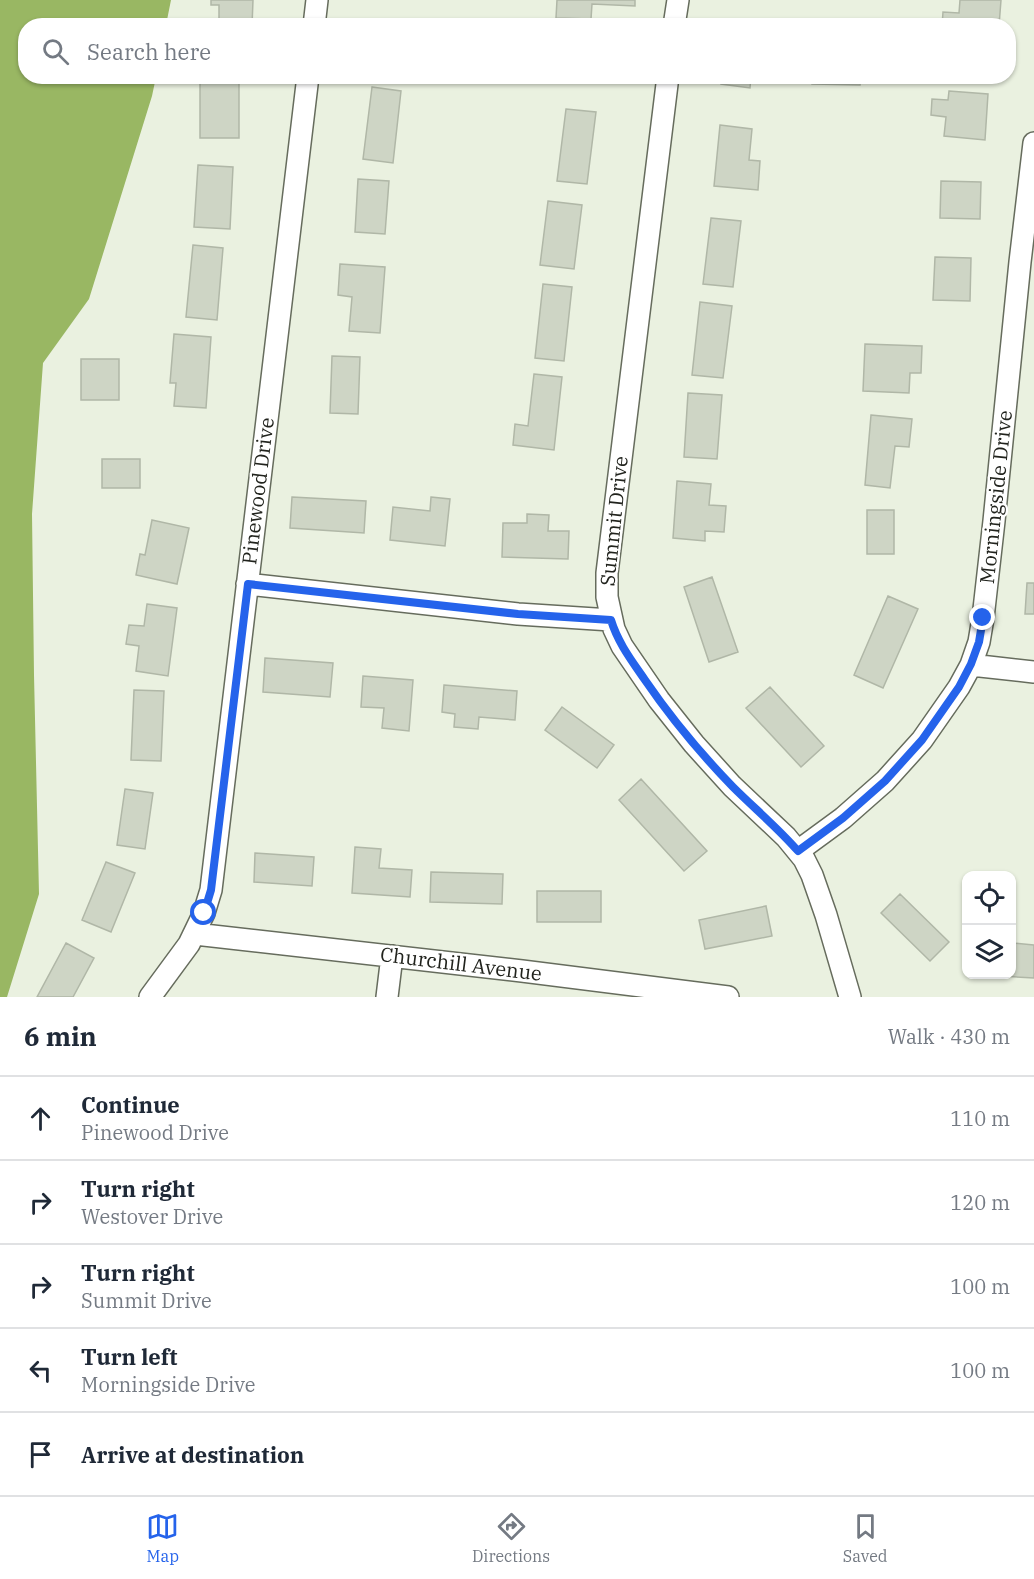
<!DOCTYPE html>
<html lang="en">
<head>
<meta charset="utf-8">
<style>
  body { margin:0; font-family:"IBM Plex Serif",serif; background:#f2f2f3; color:#1f2937 }
  .controls { position:absolute; right:18px; bottom:18px; display:grid; overflow:hidden; border-radius:12px; box-shadow:0 2px 4px #0004 }
  .controls button { width:54px; height:54px; display:grid; place-items:center; padding:0; border:0; border-bottom:2px solid #e0e1e3; background:#fff; color:#1f2937; font:30px sans-serif }
  .stop { position:absolute; width:18px; height:18px; margin:-14px; border:4px solid #2563eb; border-radius:50%; background:#fff }
  .stop.end { background:#2563eb; border-color:#fff; box-shadow:0 2px 6px #0008 }
  .list { margin:0; padding:0; list-style:none }
  h2 { display:flex; justify-content:space-between; align-items:center; height:78px; margin:0; padding:0 24px; font-size:26px }
  h2 small { font-size:20px; font-weight:400; color:#747a83 }
  .list li { display:grid; grid-template-columns:39px 1fr auto; gap:18px; align-items:center; box-sizing:border-box; height:84px; padding:0 24px; border-top:2px solid #e0e1e3 }
  .list b { display:block; font-size:22px; white-space:nowrap }
  .list p { margin:0; font-size:20px; white-space:nowrap; color:#747a83 }
  .list em { font-size:20px; font-style:normal; color:#747a83 }
  .icon { flex:none; width:33px; height:33px; fill:none; stroke:currentColor; stroke-width:2; stroke-linecap:round; stroke-linejoin:round }
  .map { position:relative; flex:none; width:1034px; height:997px; overflow:hidden }
  .search { position:absolute; background:#fff; box-shadow:0 2px 4px #0004; left:18px; right:18px; top:18px; height:66px; display:flex; align-items:center; gap:15px; box-sizing:border-box; padding:0 21px; border-radius:24px; color:#747a83; font-size:22px }
  .sheet { height:498px; background:#fff }
  nav { display:flex; justify-content:space-around; align-items:center; box-sizing:border-box; height:84px; border-top:2px solid #e0e1e3; background:#fff; font-size:16px; color:#747a83 }
  nav a { display:grid; justify-items:center; gap:3px }
  nav .on { color:#2563eb }
  .map>svg:first-child { display:block }
  .forest { fill:#99b763 }
  .building { fill:#ced5c5; stroke:#b0b7a7; stroke-width:1.5 }
  .lines { fill:none; stroke-linecap:round; stroke-linejoin:round }
  .minor-casing { stroke:#666c5d; stroke-width:24 }
  .minor { stroke:#fff; stroke-width:21 }
  .route { stroke:#2563eb; stroke-width:8 }
  .labels { text-anchor:middle; stroke-width:4.5; stroke-linejoin:round; paint-order:stroke }
  .street-label { font-size:20px; fill:#21231d; stroke:#fff }
</style>
</head>
<body>
<div class="map">
<svg width="1034" height="997" viewBox="0 0 1034 997">
  <rect width="100%" height="100%" fill="#eaf1e0"/>
  <path class="forest" d="M0,0H171L166,25L26,26V76L156,77L152,96L89,299L43,363L32,514L34,675L39,894L7,997H0Z"/>
  <path class="building" d="M211,0H253L252,26H219V5H211Z
    M557,0H635V6L592,4L591,19L556,18Z
    M960,0H1001L999,26H942L943,12L959,13Z
    M729,19L760,23V26H729Z
    M722,76H751L750,88L721,84Z
    M812,76H861L860,85L812,84Z
    M200,82H239V138H200Z
    M372,87L401,91L393,163L363,159Z
    M949,91L988,94L985,140L944,136L946,117L931,115L932,99L948,100Z
    M566,109L596,112L587,184L557,181Z
    M720,125L752,129L749,160L760,161L758,190L714,186Z
    M198,165L233,167L230,229L194,227Z
    M358,179L389,181L385,234L355,232Z
    M941,181L981,182L980,219L940,218Z
    M548,201L582,205L574,269L540,265Z
    M711,218L741,221L733,287L703,284Z
    M193,245L223,248L217,320L186,317Z
    M935,257L971,258L970,301L933,300Z
    M340,264L385,267L380,333L349,331L352,297L338,295Z
    M543,284L572,287L564,361L535,358Z
    M700,302L732,306L723,378L692,375Z
    M174,334L211,337L206,408L174,406L176,383H170Z
    M865,344L922,346L921,373H910L909,393L863,391Z
    M332,356L360,357L358,414L330,413Z
    M81,359H119V400H81Z
    M534,374L562,377L554,450L513,445L515,424L528,426Z
    M688,393L722,395L717,459L684,457Z
    M871,415L912,419L909,447L895,446L890,488L865,485Z
    M102,459H140V488H102Z
    M677,481L711,484L709,505L726,506L724,532L705,531V541L673,538Z
    M292,497L366,501L364,533L290,528Z
    M431,497L450,499L445,546L390,540L393,507L430,511Z
    M867,510H894V554H867Z
    M527,514L549,515L548,531H569L568,559L502,557L503,523H527Z
    M152,520L189,528L177,584L136,575L140,554L145,555Z
    M712,577L738,652L709,662L684,587Z
    M1027,583H1034V614H1025Z
    M888,596L918,609L883,688L854,675Z
    M147,604L177,608L168,676L136,671L139,646L126,644L129,625L144,626Z
    M265,658L333,663L330,697L263,692Z
    M363,676L413,680L409,731L382,728L384,708L361,707Z
    M444,685L517,691L515,720L479,717L478,729L454,727L455,714L442,712Z
    M770,687L824,746L801,767L746,708Z
    M134,690L164,691L161,761L131,760Z
    M562,707L614,745L597,768L545,730Z
    M641,779L707,851L684,871L619,800Z
    M125,789L153,793L145,849L117,845Z
    M355,847L381,849L379,868L412,870L410,897L352,893Z
    M255,853L314,857L312,886L254,882Z
    M106,862L135,873L111,932L82,920Z
    M431,872L503,874L502,904L430,902Z
    M537,891H601V922H537Z
    M900,894L949,942L930,961L881,913Z
    M766,906L772,936L705,949L699,920Z
    M66,943L94,958L73,997H37Z
    M1012,943L1034,945V978L1000,976V975H1012Z"/>
  <g class="lines">
    <defs>
      <path id="minor" d="M314,26L317,0
        M674,26L678,0
        M668,76L607,573V597L614,629L622,646L659,700L694,744L732,786L786,837L804,859L812,875L826,915L850,997
        M247,584L518,614L611,620
        M971,665L1034,672
        M798,851L843,818L885,781L922,740L959,687L971,665L979,642L983,618L994,521L1020,262L1034,143
        M195,934L522,971L728,997
        M150,997L189,944L204,913L211,890L308,76
        M387,997L392,956"/>
    </defs>
    <use href="#minor" class="minor-casing"/>
    <use href="#minor" class="minor"/>
  </g>
  <g class="lines">
    <path class="route" d="M204,913L211,890L248,584L518,614L611,620C618,643 632,661 645,680C671,718 701,754 733,787C754,808 778,828 798,851L843,818L885,781L922,740L959,687L971,664L979,642L983,618"/>
  </g>
  <g class="labels">
    <g class="street-label">
      <text transform="translate(258 491) rotate(-83)" y="7">Pinewood Drive</text>
      <text transform="translate(996 497) rotate(-84)" y="7">Morningside Drive</text>
      <text transform="translate(614 521) rotate(-84)" y="7">Summit Drive</text>
      <text transform="translate(461 964) rotate(7)" y="7">Churchill Avenue</text>
    </g>
  </g>
</svg>
<div class="controls">
<button><svg class="icon" aria-label="locate" viewBox="0 0 24 24"><circle cx="12" cy="12" r="6"/><path d="M12 2v4M12 18v4M2 12h4M18 12h4"/></svg></button>
<button><svg class="icon" aria-label="layers" viewBox="0 0 24 24"><path d="M12 4l9 5-9 5-9-5zM3 14l9 5 9-5"/></svg></button>
</div>
<div class="stop" style="left:204px;top:913px"></div>
<div class="stop end" style="left:983px;top:618px"></div>
<div class="search"><svg class="icon" aria-label="search" viewBox="0 0 24 24"><circle cx="10" cy="10" r="6"/><path d="M15 15l6 6"/></svg>Search here</div>
</div>
<section class="sheet">
<h2>6 min<small>Walk · 430 m</small></h2>
<ul class="list">
<li><svg class="icon" aria-label="ahead" viewBox="0 0 24 24"><path d="M12 20V5M6 11l6-6 6 6"/></svg><div><b>Continue</b><p>Pinewood Drive</p></div><em>110 m</em></li>
<li><svg class="icon" aria-label="right" viewBox="0 0 24 24"><path d="M7 20v-9h11M14 6l5 5-5 5"/></svg><div><b>Turn right</b><p>Westover Drive</p></div><em>120 m</em></li>
<li><svg class="icon" aria-label="right" viewBox="0 0 24 24"><path d="M7 20v-9h11M14 6l5 5-5 5"/></svg><div><b>Turn right</b><p>Summit Drive</p></div><em>100 m</em></li>
<li><svg class="icon" aria-label="left" viewBox="0 0 24 24"><path d="M17 20v-9H6M10 6l-5 5 5 5"/></svg><div><b>Turn left</b><p>Morningside Drive</p></div><em>100 m</em></li>
<li><svg class="icon" aria-label="arrive" viewBox="0 0 24 24"><path d="M6 21V4h12l-3 4 3 4H6"/></svg><div><b>Arrive at destination</b></div></li>
</ul>
</section>
<nav>
<a class="on"><svg class="icon" aria-label="map" viewBox="0 0 24 24"><path d="M3 6l6-2 6 2 6-2v14l-6 2-6-2-6 2zM9 4v14M15 6v14"/></svg>Map</a>
<a><svg class="icon" aria-label="directions" viewBox="0 0 24 24"><path d="M12 3l9 9-9 9-9-9zM9 14v-3h6M13 9l2 2-2 2"/></svg>Directions</a>
<a><svg class="icon" aria-label="saved" viewBox="0 0 24 24"><path d="M7 4h10v16l-5-4-5 4z"/></svg>Saved</a>
</nav>
</body>
</html>
